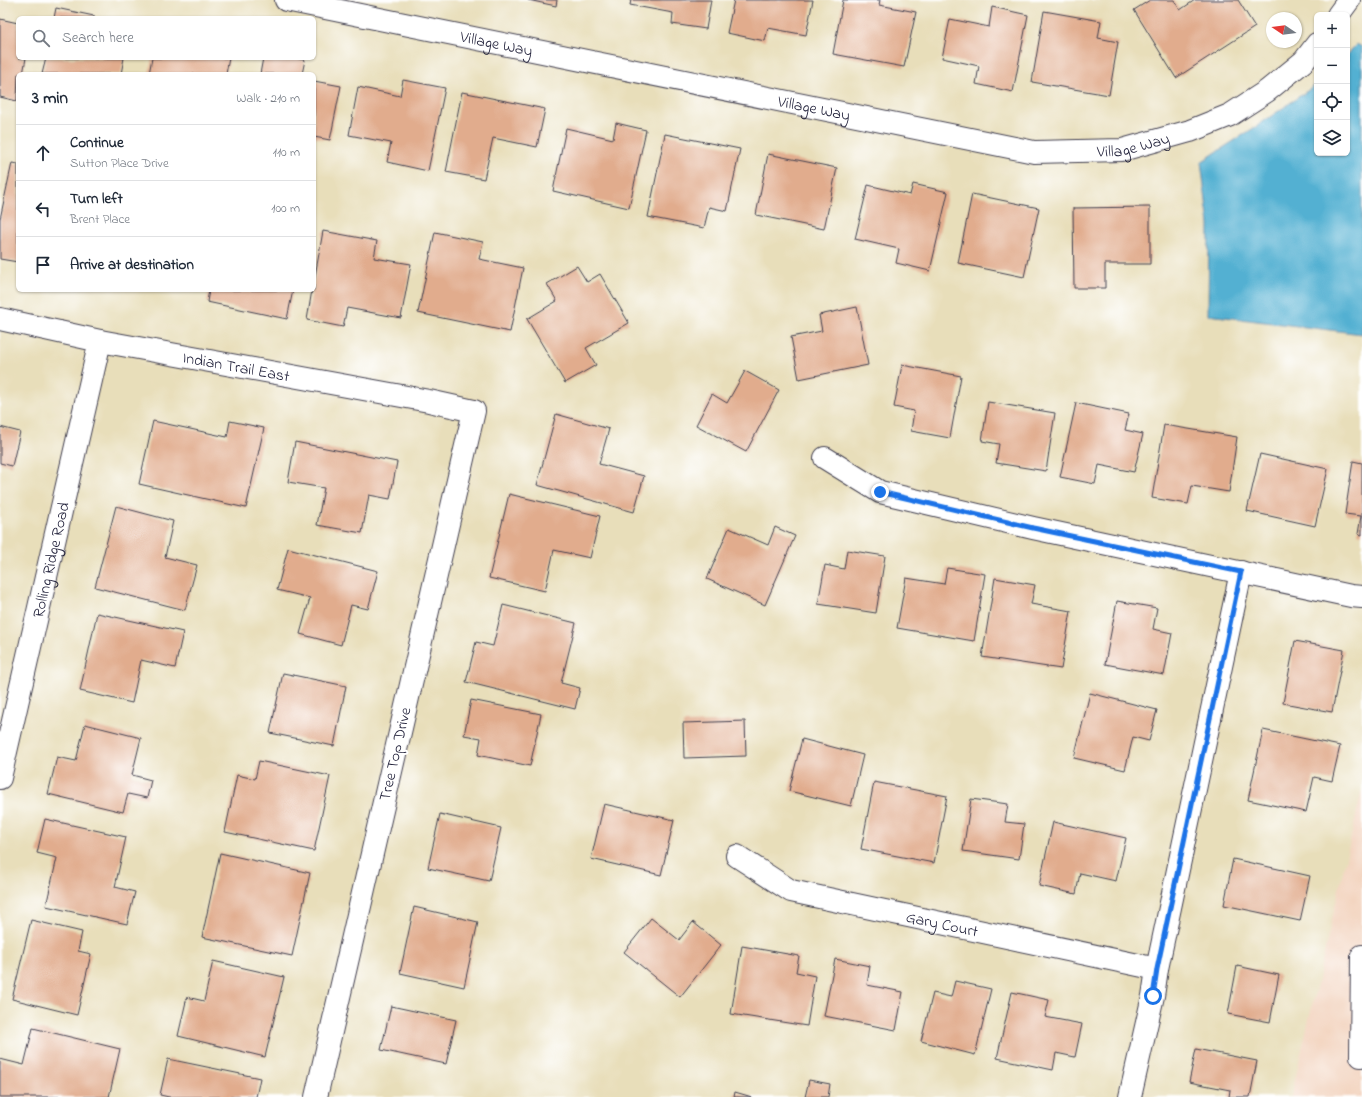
<!DOCTYPE html>
<html lang="en">
<head>
<meta charset="utf-8">
<style>
  body { margin:0; font-family:"Indie Flower",sans-serif; background:#f2f2f3; color:#1f2937 }
  .controls { position:absolute; right:12px; top:12px; display:grid; overflow:hidden; border-radius:6px; box-shadow:0 1px 3px #0004 }
  .controls button { width:36px; height:36px; display:grid; place-items:center; padding:0; border:0; border-bottom:1px solid #e0e1e3; background:#fff; color:#1f2937; font:20px sans-serif }
  .compass { position:absolute; left:1266px; top:12px; width:36px; height:36px; border-radius:50%; background:#fff; box-shadow:0 1px 3px #0004; rotate:283deg }
  .stop { position:absolute; width:12px; height:12px; margin:-9px; border:3px solid #1a73e8; border-radius:50%; background:#fff }
  .stop.end { background:#1a73e8; border-color:#fff; box-shadow:0 1px 4px #0008 }
  .list { margin:0; padding:0; list-style:none }
  h2 { display:flex; justify-content:space-between; align-items:center; height:52px; margin:0; padding:0 16px; font-size:17px }
  h2 small { font-size:13px; font-weight:400; color:#747a83 }
  .list li { display:grid; grid-template-columns:26px 1fr auto; gap:12px; align-items:center; box-sizing:border-box; height:56px; padding:0 16px; border-top:1px solid #e0e1e3 }
  .list b { display:block; font-size:15px; white-space:nowrap }
  .list p { margin:0; font-size:13px; white-space:nowrap; color:#747a83 }
  .list em { font-size:13px; font-style:normal; color:#747a83 }
  .icon { flex:none; width:22px; height:22px; fill:none; stroke:currentColor; stroke-width:2; stroke-linecap:round; stroke-linejoin:round }
  .map { position:relative; flex:none; width:1362px; height:1097px; overflow:hidden }
  .search { position:absolute; background:#fff; box-shadow:0 1px 3px #0004; left:16px; top:16px; width:300px; height:44px; display:flex; align-items:center; gap:10px; box-sizing:border-box; padding:0 14px; border-radius:6px; color:#747a83; font-size:15px }
  .panel { position:absolute; background:#fff; box-shadow:0 1px 3px #0004; left:16px; top:72px; width:300px; height:220px; border-radius:6px }
  .map>svg:first-child { display:block }
  .built { fill:#f3d4bf }
  .water { fill:#53b0d2; stroke:#3a6986 }
  .building { fill:#e1ac8d }
  .lines { fill:none; stroke-linecap:round; stroke-linejoin:round }
  .minor-casing { stroke:#403e4e; stroke-width:24 }
  .minor { stroke:#fff; stroke-width:22 }
  .route { stroke:#1a73e8; stroke-width:5 }
  .labels { text-anchor:middle; stroke-width:4; stroke-linejoin:round; paint-order:stroke }
  .street-label { font-size:16px; fill:#22223b; stroke:#fff }
</style>
</head>
<body>
<div class="map">
<svg width="1362" height="1097" viewBox="0 0 1362 1097">
  <rect width="100%" height="100%" fill="#fff"/>
  <filter id="ink" filterUnits="userSpaceOnUse"><feTurbulence type="fractalNoise" baseFrequency=".025" numOctaves="2"/><feDisplacementMap in="SourceGraphic" scale="8" xChannelSelector="R" yChannelSelector="G"/><feConvolveMatrix kernelMatrix="1 2 1 2 8 2 1 2 1" color-interpolation-filters="sRGB"/></filter>
  <filter id="wash" filterUnits="userSpaceOnUse"><feTurbulence type="fractalNoise" baseFrequency=".012" numOctaves="4" result="noise"/><feDisplacementMap in="SourceGraphic" scale="16" xChannelSelector="R" yChannelSelector="G"/><feGaussianBlur stdDeviation="0.9" result="paint"/><feColorMatrix in="noise" values="0 0 0 0 0 0 0 0 0 0 0 0 0 0 0 0 0 1.4 0 .05"/><feComposite in="paint" operator="in"/></filter>
  <g filter="url(#wash)">
    <rect width="100%" height="100%" fill="#e8deba"/>
    <path class="built" d="M1362,789V1097H1291Z"/>
    <path class="water" d="M1357,44L1362,47V334L1208,315L1209,225L1201,162L1260,124L1317,84V153H1347V54Z"/>
    <g id="blocks">
      <path class="building" d="M528,0H557L556,6Z
        M631,0H711L706,29L672,24L673,13L630,5Z
        M734,0H813L806,35L768,28L765,41L727,33Z
        M843,0H880L879,5L916,12L904,67L833,54Z
        M1150,0H1174L1180,10L1195,0H1238L1255,27L1176,78L1134,10Z
        M992,7L1028,15L1013,92L976,84L979,66L942,58L950,19L989,27Z
        M56,8L94,16V18H54Z
        M1044,11L1101,21L1098,38L1118,42L1109,95L1032,82Z
        M0,19L18,23V58H26L23,74H18L17,101L0,97Z
        M46,58H124L121,74H42Z
        M152,58H229L226,74H149Z
        M263,58H295L305,60L302,74H260Z
        M403,80L445,88L428,171L387,162L391,143L349,135L358,87L400,96Z
        M314,81L341,86L330,140L314,137Z
        M462,92L545,109L537,147L493,138L484,179L446,172Z
        M616,123L646,130L629,208L553,191L566,128L613,139Z
        M665,134L740,149L727,211L709,207L704,228L648,217Z
        M768,154L837,168L824,229L756,215Z
        M12,163L18,164V262L0,259V219Z
        M913,184L948,192L930,271L896,263L899,249L855,239L868,185L910,195Z
        M972,194L1039,208L1024,277L958,263Z
        M1150,207V264H1105V288H1074L1073,208Z
        M323,231L377,241L374,258L411,264L401,318L347,308L343,327L307,320L312,290H314V282Z
        M435,232L483,242L479,259L523,268L510,332L418,313Z
        M577,266L587,282L600,274L629,323L586,348L596,365L565,383L527,319L557,301L547,284Z
        M209,290H293L287,319L207,302Z
        M857,307L868,365L799,379L791,337L822,331L819,315Z
        M902,365L961,376L950,438L911,431L914,411L894,407Z
        M745,371L779,390L746,452L696,425L712,394L727,403Z
        M988,402L1055,413L1046,471L996,463L999,444L982,441Z
        M1076,403L1129,414L1125,430L1143,434L1134,472L1099,465L1095,484L1060,477Z
        M556,414L609,429L599,464L644,476L634,512L537,485Z
        M153,421L227,437L230,421L264,428L246,508L139,484Z
        M1164,425L1237,437L1229,492L1192,486L1188,504L1152,498Z
        M0,427L20,432L12,466L0,463Z
        M295,442L397,462L390,499L369,495L362,533L317,525L324,488L288,482Z
        M1260,454L1328,469L1315,526L1247,511Z
        M1353,461L1362,463V535L1358,534L1361,516L1345,514Z
        M509,494L600,516L590,558L554,550L545,591L489,578Z
        M116,506L173,521L165,557L197,565L185,610L95,587Z
        M775,527L795,536L765,605L707,579L729,528L768,545Z
        M288,548L378,571L368,609L351,605L341,645L300,634L310,598L277,590Z
        M847,550L885,556L876,613L818,604L825,565L844,569Z
        M947,568L985,574L974,641L897,628L906,578L944,584Z
        M995,578L1035,585L1031,604L1071,611L1061,669L982,657Z
        M1117,601L1157,608L1153,629L1172,633L1164,675L1105,664Z
        M503,605L576,623L561,683L580,688L575,709L466,682L476,642L493,646Z
        M97,613L183,632L175,668L141,660L132,703L80,691Z
        M1295,641L1344,650L1332,712L1283,703Z
        M283,673L346,686L334,746L270,733Z
        M1090,693L1157,710L1149,741L1133,737L1125,770L1074,758Z
        M471,700L541,714L530,766L478,755L481,738L464,735Z
        M745,721L746,756L684,758L683,723Z
        M85,724L141,738L132,775L151,780L147,798L128,794L123,812L48,794L57,757L76,761Z
        M1263,730L1340,746L1332,781L1314,777L1306,812L1248,800Z
        M802,739L863,755L851,806L789,791Z
        M259,761L330,776L314,851L225,832L237,775L255,779Z
        M874,782L947,796L934,863L861,849Z
        M971,799L1008,804L1005,822L1024,824L1019,859L963,851Z
        M604,804L674,820L661,875L591,859Z
        M440,814L501,828L489,881L428,868Z
        M45,819L126,837L115,887L135,892L127,924L46,906L57,858L37,853Z
        M1053,822L1126,838L1116,881L1080,873L1076,894L1039,886Z
        M220,853L310,873L292,956L202,937Z
        M1233,859L1310,876L1300,921L1224,905Z
        M414,907L478,922L464,987L400,973Z
        M651,918L679,940L693,922L721,945L680,997L624,952Z
        M31,920L82,932L78,951L91,954L77,1015L12,999Z
        M742,946L799,956L796,972L815,976L807,1026L731,1014Z
        M835,959L870,966L867,985L903,992L896,1030L824,1016Z
        M213,961L284,977L265,1057L178,1036L187,997L204,1001Z
        M1237,966L1279,975L1270,1022L1228,1014Z
        M955,981L991,989L975,1055L921,1041L933,993L951,997Z
        M1012,992L1049,1000L1045,1017L1082,1024L1075,1057L1056,1053L1053,1070L997,1058Z
        M391,1006L456,1020L446,1064L381,1050Z
        M33,1028L120,1049L109,1097H0V1059L24,1065Z
        M1196,1049L1257,1061L1250,1097H1229L1230,1090L1189,1082Z
        M168,1059L260,1078L256,1097H169L160,1095Z
        M809,1080L830,1084L828,1097H805Z
        M735,1092L752,1097H734Z"/>
    </g>
  </g>
  <g filter="url(#ink)">
    <use href="#blocks" fill-opacity="0" stroke="#403e4e" stroke-width="1"/>
    <g class="lines">
      <defs>
        <g id="minor">
          <path id="s1" d="M286,0L1034,152L1122,150L1190,131L1230,115L1267,91L1304,61L1317,44"/>
          <path d="M1338,15L1349,0"/>
          <path id="s2" d="M0,319L100,341L429,401L474,411L316,1097"/>
          <path d="M825,458L880,492L1033,528L1351,596L1362,597"/>
          <path id="s3" d="M0,778L100,341"/>
          <path id="s4" d="M737,856L791,891L1157,969"/>
          <path d="M1361,1056L1362,956"/>
          <path d="M1130,1097L1153,996L1157,969L1241,572"/>
        </g>
      </defs>
      <use href="#minor" class="minor-casing"/>
      <use href="#minor" class="minor"/>
    </g>
  </g>
  <g class="lines" filter="url(#ink)">
    <path class="route" d="M880,492L1033,528L1241,572L1157,969L1153,996"/>
  </g>
  <g class="labels">
    <g class="street-label">
      <text dy="6" stroke="none"><textPath href="#s1" startOffset="215">Village Way</textPath></text>
      <text dy="6" stroke="none"><textPath href="#s1" startOffset="539">Village Way</textPath></text>
      <text dy="6" stroke="none"><textPath href="#s1" startOffset="863">Village Way</textPath></text>
      <text dy="6" stroke="none"><textPath href="#s2" startOffset="241">Indian Trail East</textPath></text>
      <text dy="6" stroke="none"><textPath href="#s3" startOffset="224">Rolling Ridge Road</textPath></text>
      <text transform="translate(394 754) rotate(-77)" y="6">Tree Top Drive</text>
      <text dy="6" stroke="none"><textPath href="#s4" startOffset="219">Gary Court</textPath></text>
    </g>
  </g>
</svg>
<div class="controls">
<button>+</button>
<button>−</button>
<button><svg class="icon" aria-label="locate" viewBox="0 0 24 24"><circle cx="12" cy="12" r="6"/><path d="M12 2v4M12 18v4M2 12h4M18 12h4"/></svg></button>
<button><svg class="icon" aria-label="layers" viewBox="0 0 24 24"><path d="M12 4l9 5-9 5-9-5zM3 14l9 5 9-5"/></svg></button>
</div>
<svg class="compass" viewBox="-18 -18 36 36"><path d="M0-13l5 13h-10z" fill="#e53935"/><path d="M0 13l5-13h-10z" fill="#747a83"/></svg>
<div class="stop" style="left:1153px;top:996px"></div>
<div class="stop end" style="left:880px;top:492px"></div>
<div class="search"><svg class="icon" aria-label="search" viewBox="0 0 24 24"><circle cx="10" cy="10" r="6"/><path d="M15 15l6 6"/></svg>Search here</div>
<section class="panel">
<h2>3 min<small>Walk · 210 m</small></h2>
<ul class="list">
<li><svg class="icon" aria-label="ahead" viewBox="0 0 24 24"><path d="M12 20V5M6 11l6-6 6 6"/></svg><div><b>Continue</b><p>Sutton Place Drive</p></div><em>110 m</em></li>
<li><svg class="icon" aria-label="left" viewBox="0 0 24 24"><path d="M17 20v-9H6M10 6l-5 5 5 5"/></svg><div><b>Turn left</b><p>Brent Place</p></div><em>100 m</em></li>
<li><svg class="icon" aria-label="arrive" viewBox="0 0 24 24"><path d="M6 21V4h12l-3 4 3 4H6"/></svg><div><b>Arrive at destination</b></div></li>
</ul>
</section>
</div>
</body>
</html>
